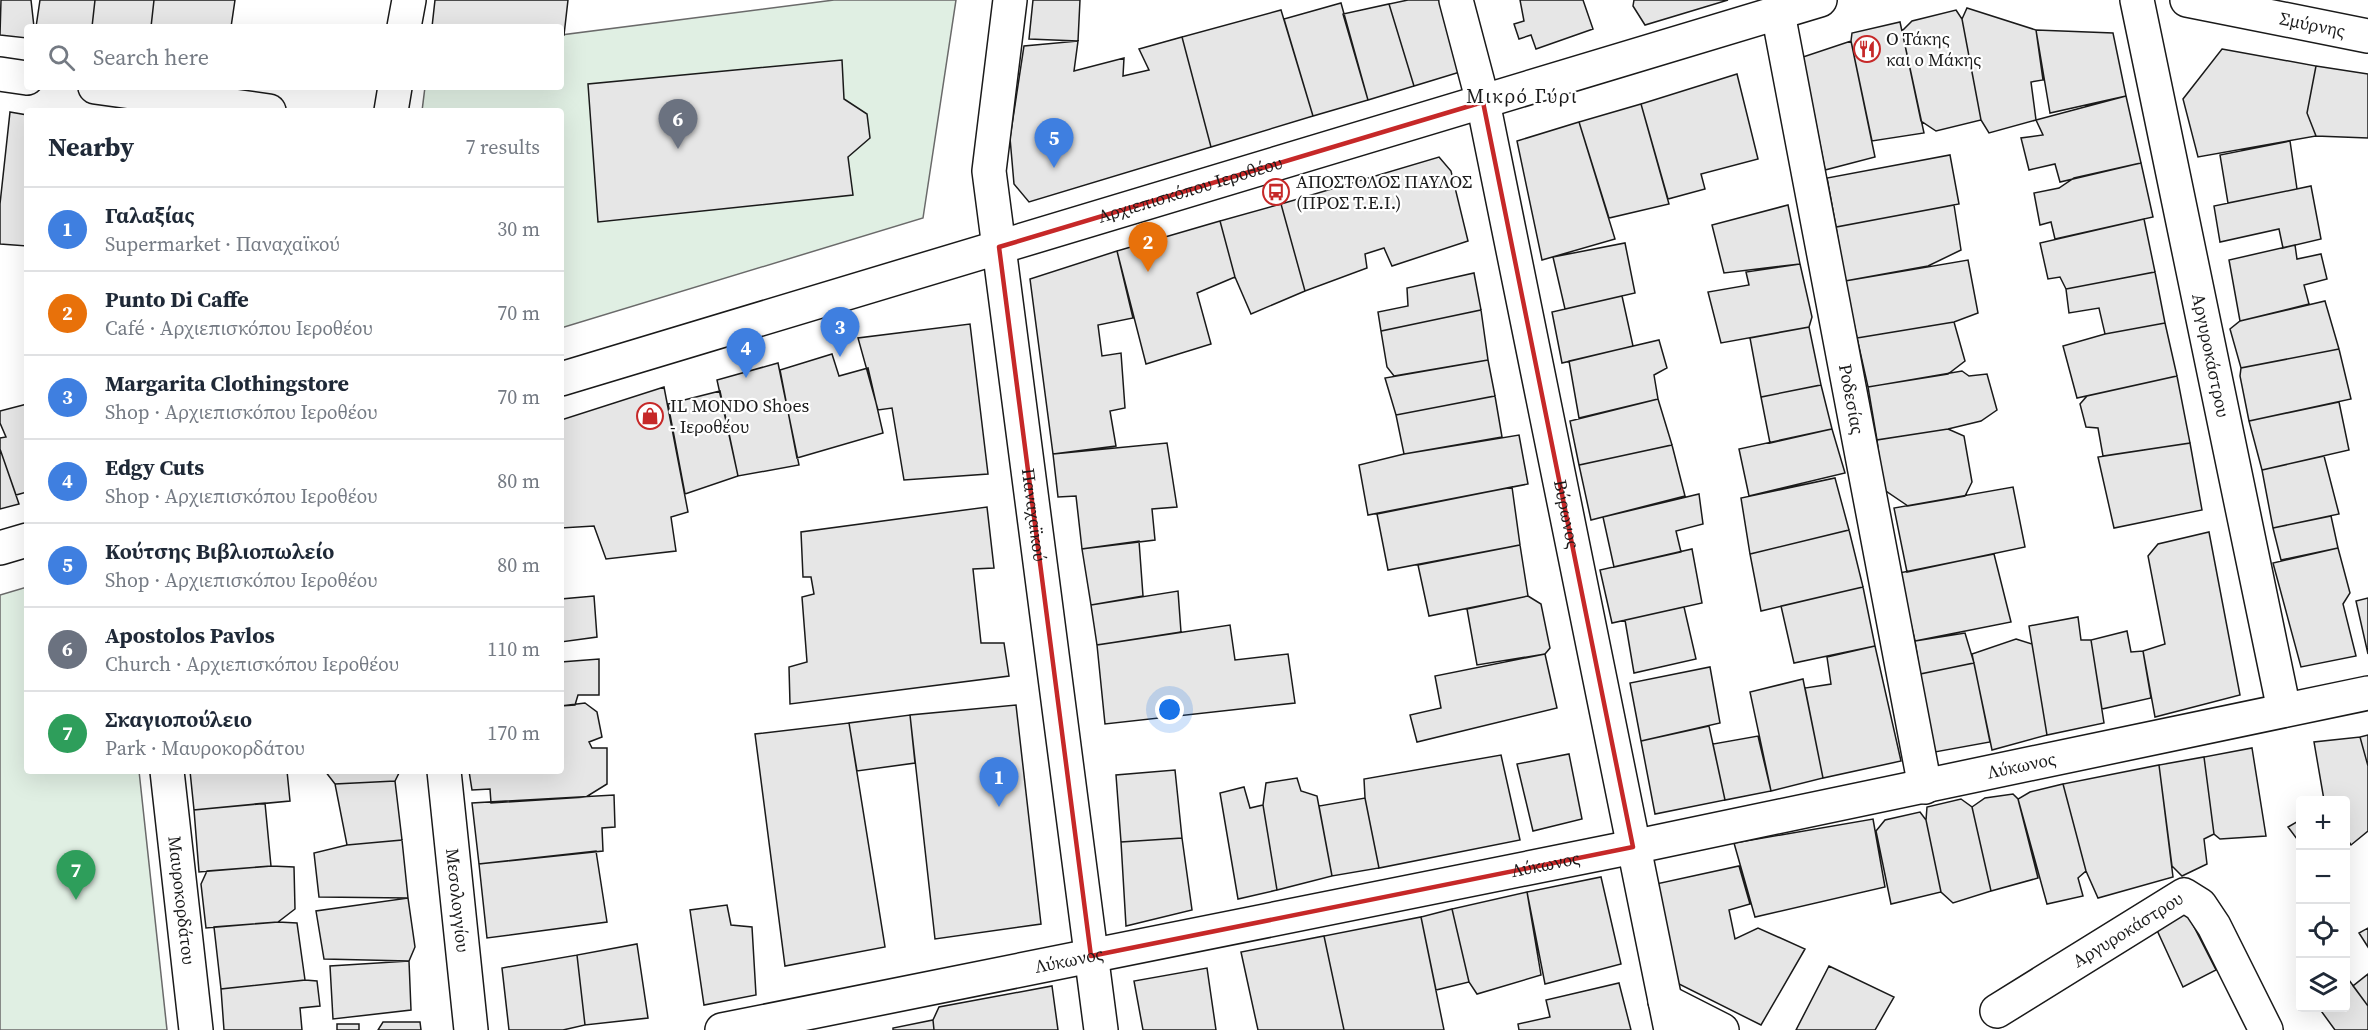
<!DOCTYPE html>
<html lang="en">
<head>
<meta charset="utf-8">
<style>
  body { margin:0; font-family:"Source Serif 4",serif; background:#f2f2f3; color:#1f2937 }
  .controls { position:absolute; right:18px; bottom:18px; display:grid; overflow:hidden; border-radius:6px; box-shadow:0 6px 24px #0002 }
  .controls button { width:54px; height:54px; display:grid; place-items:center; padding:0; border:0; border-bottom:2px solid #e0e1e3; background:#fff; color:#1f2937; font:30px sans-serif }
  .you { position:absolute; left:1170px; top:710px; width:21px; height:21px; margin:-15px; border:4px solid #fff; border-radius:50%; background:#1a73e8; box-shadow:0 0 0 9px #1a73e833 }
  .badge { display:grid; place-items:center; width:39px; height:39px; border-radius:50%; background:#db2777; color:#fff; font-size:20px; font-weight:700 }
  .pin { position:absolute; translate:-50% -50px; filter:drop-shadow(0 2px 3px #0008) }
  .pin::after { content:''; position:absolute; top:32px; width:21px; height:18px; background:inherit; clip-path:polygon(0 0,100% 0,50% 100%) }
  .list { margin:0; padding:0; list-style:none }
  h2 { display:flex; justify-content:space-between; align-items:center; height:78px; margin:0; padding:0 24px; font-size:26px }
  h2 small { font-size:20px; font-weight:400; color:#747a83 }
  .list li { display:grid; grid-template-columns:39px 1fr auto; gap:18px; align-items:center; box-sizing:border-box; height:84px; padding:0 24px; border-top:2px solid #e0e1e3 }
  .list b { display:block; font-size:22px; white-space:nowrap }
  .list p { margin:0; font-size:20px; white-space:nowrap; color:#747a83 }
  .list em { font-size:20px; font-style:normal; color:#747a83 }
  .icon { flex:none; width:33px; height:33px; fill:none; stroke:currentColor; stroke-width:2; stroke-linecap:round; stroke-linejoin:round }
  .map { position:relative; flex:none; width:2368px; height:1030px; overflow:hidden }
  .search { position:absolute; background:#fff; box-shadow:0 6px 24px #0002; left:24px; top:24px; width:540px; height:66px; display:flex; align-items:center; gap:15px; box-sizing:border-box; padding:0 21px; border-radius:6px; color:#747a83; font-size:22px }
  .panel { position:absolute; background:#fff; box-shadow:0 6px 24px #0002; left:24px; top:108px; width:540px; height:666px; border-radius:6px }
  .map>svg:first-child { display:block }
  .green { fill:#e0efe3; stroke:#6a6a6a; stroke-width:1.5 }
  .building { fill:#e6e6e6; stroke:#1a1a1a; stroke-width:1.5 }
  .lines { fill:none; stroke-linecap:round; stroke-linejoin:round }
  .street-casing { stroke:#1a1a1a; stroke-width:36 }
  .secondary-casing { stroke:#1a1a1a; stroke-width:36 }
  .street { stroke:#fff; stroke-width:33 }
  .secondary { stroke:#fff; stroke-width:33 }
  .marked { fill:none; stroke:#c62828; stroke-width:4.5; stroke-linejoin:round }
  .labels { text-anchor:middle; stroke-width:4.5; stroke-linejoin:round; paint-order:stroke }
  .street-label { font-size:18px; fill:#1a1a1a; stroke:#fff }
  .poi-label { font-size:18px; fill:#1a1a1a; stroke:#fff; text-anchor:start }
  .neighbourhood-label { font-size:20px; letter-spacing:1.5px; fill:#1a1a1a; stroke:#fff }
</style>
</head>
<body>
<div class="map">
<svg width="2368" height="1030" viewBox="0 0 2368 1030">
  <rect width="100%" height="100%" fill="#fff"/>
  <path class="green" d="M834,0H956L923,218L561,328V111H422L425,87H561V35Z
    M27,587V771H139L167,1030H0V595Z"/>
  <path class="building" d="M1,0H31L34,27H27V38L0,35Z
    M40,0H95L92,27H36Z
    M95,0H154L151,27H92Z
    M154,0H235L231,27H151Z
    M435,0H568L564,35H561V27H432Z
    M1033,0H1080L1078,41L1029,39Z
    M1408,0H1441L1460,72L1414,86L1389,4Z
    M1520,0H1583L1593,29L1536,49L1531,35L1519,39L1514,24L1524,21Z
    M1634,0H1728L1645,25L1633,6Z
    M1341,3L1368,100L1313,116L1284,19Z
    M1389,4L1414,86L1368,100L1343,14Z
    M1967,8L2036,30L2043,80L2031,82L2036,120L1989,133L1981,120L1962,19Z
    M1281,10L1313,116L1211,147L1182,37Z
    M1956,10L1962,19L1981,120L1936,131L1921,121L1902,31L1912,21Z
    M1900,22L1924,133L1872,141L1851,41L1852,33Z
    M2036,30L2113,33L2126,96L2050,113Z
    M1182,37L1211,147L1029,202L1014,184L1010,138L1024,46L1078,41L1074,71L1124,58L1123,76L1149,70L1139,49Z
    M1851,41L1875,157L1825,170L1803,57Z
    M2222,49L2316,66L2307,113L2316,136L2198,157L2183,99Z
    M842,60L844,99L867,114L870,138L848,157L853,195L598,222L588,84Z
    M2316,66L2368,74V138L2316,136L2307,113Z
    M1737,74L1758,159L1701,174L1705,189L1668,199L1641,104Z
    M2126,96L2141,163L2060,182L2055,164L2029,170L2021,138L2043,135L2036,120Z
    M1641,104L1669,204L1609,218L1579,122Z
    M10,112L27,115V246L0,244V204Z
    M1579,122L1615,239L1542,260L1517,141Z
    M2290,141L2297,189L2228,203L2220,155Z
    M1950,155L1959,204L1836,227L1827,178Z
    M1439,157L1451,171L1468,241L1392,266L1384,248L1365,254L1367,268L1305,291L1281,204Z
    M2141,163L2153,217L2055,239L2051,222L2040,225L2034,193L2059,188L2074,178Z
    M2311,186L2321,239L2283,248L2279,229L2220,242L2214,206Z
    M1281,204L1305,291L1251,314L1235,277L1220,221Z
    M1788,205L1800,264L1724,273L1712,225Z
    M1954,205L1961,250L1928,266L1845,281L1836,227Z
    M2144,219L2155,272L2066,289L2060,277L2048,279L2040,243Z
    M1220,221L1235,277L1197,293L1211,344L1146,364L1117,251Z
    M1625,243L1635,293L1565,309L1553,257Z
    M2295,245L2297,259L2321,254L2327,279L2304,285L2309,304L2240,321L2229,260Z
    M1117,251L1133,318L1098,325L1102,356L1121,353L1125,408L1110,411L1116,446L1053,454L1030,279Z
    M1968,260L1978,313L1954,322L1857,338L1845,281Z
    M1800,264L1812,317L1809,327L1721,343L1708,292L1749,285L1746,272Z
    M2155,272L2165,323L2105,334L2099,308L2069,313L2066,289Z
    M1474,273L1481,310L1381,331L1378,312L1408,306L1407,288Z
    M1622,296L1633,346L1562,363L1552,312Z
    M2325,301L2339,349L2241,368L2230,329L2240,321Z
    M1481,310L1488,360L1394,376L1387,367L1381,331Z
    M1954,322L1965,361L1948,374L1868,387L1857,338Z
    M2165,323L2177,376L2077,398L2063,346L2105,334Z
    M970,324L988,474L904,480L892,408L878,410L858,338Z
    M1809,327L1821,385L1761,397L1750,338Z
    M1659,340L1667,368L1654,375L1658,399L1579,418L1569,361Z
    M2339,349L2351,399L2249,421L2240,376L2241,368Z
    M832,354L839,376L868,368L883,433L797,458L780,370Z
    M1488,360L1495,396L1396,415L1385,378Z
    M778,363L799,465L738,476L717,380Z
    M1962,371L1969,376L1987,374L1997,410L1981,421L1948,429L1877,440L1868,387Z
    M2177,376L2190,443L2103,456L2098,428L2086,427L2080,404L2087,396Z
    M1821,385L1832,429L1770,443L1761,397Z
    M664,387L688,512L671,517L676,551L606,559L594,526L561,528V420Z
    M720,391L738,476L685,494L668,404Z
    M1495,396L1502,437L1404,454L1396,415Z
    M1658,399L1672,445L1579,465L1570,421Z
    M2339,402L2349,450L2262,470L2249,421Z
    M27,404V492L16,495L0,449V438L6,437L0,423V411Z
    M1832,429L1845,473L1749,496L1739,449Z
    M1948,429L1964,436L1972,482L1965,496L1908,506L1883,489L1877,440Z
    M1519,435L1528,484L1368,515L1359,465L1404,454Z
    M1167,443L1177,507L1152,509L1155,540L1082,549L1076,496L1058,497L1053,454Z
    M2190,443L2202,510L2114,528L2098,457Z
    M1672,445L1685,496L1591,520L1579,465Z
    M0,449L19,504L0,509Z
    M2324,456L2339,514L2273,528L2262,470Z
    M1835,478L1849,530L1750,554L1741,498Z
    M1512,487L1520,545L1388,570L1377,514Z
    M2013,487L2025,547L1907,572L1894,508Z
    M1699,494L1703,524L1676,531L1681,552L1614,567L1603,517Z
    M987,507L994,568L973,569L981,643H1004L1009,676L790,704L789,667L807,662L802,597L814,594L811,577H803L801,532Z
    M2331,516L2338,548L2281,560L2273,528Z
    M1849,530L1863,587L1761,611L1750,554Z
    M2209,532L2240,695L2155,717L2143,651L2165,644L2148,556L2158,544Z
    M1139,541L1143,596L1091,605L1082,549Z
    M1520,545L1528,596L1429,616L1418,565Z
    M2338,548L2350,593L2343,604L2356,656L2301,667L2273,563Z
    M1692,549L1702,603L1612,623L1600,570Z
    M1994,554L2011,622L1915,641L1899,573Z
    M1863,587L1875,646L1794,663L1781,606Z
    M1178,591L1181,632L1097,645L1091,605Z
    M594,596L597,637L561,642V599Z
    M1528,596L1541,604L1550,648L1545,654L1477,665L1467,609Z
    M2368,598V654L2356,601Z
    M1684,607L1696,659L1634,673L1625,620Z
    M2078,617L2081,640H2091L2104,723L2047,735L2029,626Z
    M1230,625L1235,660L1288,654L1295,703L1105,724L1097,645Z
    M2127,631L2131,652L2143,651L2151,698L2102,709L2091,640Z
    M1965,633L1974,663L1920,674L1915,641Z
    M2016,639L2032,644L2047,735L1992,750L1972,654Z
    M1875,646L1901,761L1823,778L1805,688L1831,684L1827,657Z
    M1545,654L1557,708L1417,742L1410,715L1441,708L1435,676Z
    M599,659V695H578L575,705L561,706V662Z
    M1974,663L1990,742L1935,752L1920,674Z
    M1710,667L1720,723L1641,741L1630,683Z
    M1803,679L1823,778L1771,791L1750,692Z
    M585,703L597,712L602,737L589,742L592,748H607V784L586,797L491,803L490,789L472,790L469,771H561V706Z
    M1016,705L1041,924L935,939L910,715Z
    M910,715L915,763L857,771L849,723Z
    M849,723L885,947L785,966L755,734Z
    M1709,726L1725,800L1655,814L1641,741Z
    M2368,735V766L2360,737Z
    M1758,736L1771,791L1725,800L1713,744Z
    M2360,737L2368,766V831L2351,845L2346,837V800H2324L2314,742Z
    M2252,748L2266,836L2220,839L2214,834L2204,757Z
    M1569,754L1582,819L1533,831L1517,764Z
    M1501,755L1520,840L1379,868L1365,798L1364,779Z
    M2204,757L2214,834L2204,839L2207,864L2182,876L2172,866L2159,765Z
    M2159,765L2173,877L2098,898L2086,871L2063,784Z
    M1175,770L1182,838L1121,842L1116,775Z
    M190,771H287L290,801L194,810Z
    M300,771H400L395,781L335,784L325,771Z
    M1297,778L1301,791L1317,796L1332,876L1277,890L1263,805L1266,783Z
    M395,781L402,840L347,845L335,784Z
    M2063,784L2086,871L2078,878L2083,896L2047,904L2018,799L2030,792Z
    M1244,787L1250,808L1263,805L1277,890L1238,899L1220,793Z
    M2013,794L2018,799L2038,878L1991,891L1972,807L1985,798Z
    M614,795L615,827L602,828L603,851L479,864L472,803Z
    M1365,798L1379,868L1332,876L1319,806Z
    M1961,799L1972,807L1991,891L1953,903L1941,892L1926,820L1927,807Z
    M265,803L271,866L199,872L194,810Z
    M1920,812L1926,820L1941,892L1891,904L1876,831L1885,820Z
    M1873,819L1885,887L1755,917L1734,843Z
    M2300,820V843L2288,827Z
    M1182,838L1192,910L1126,926L1121,842Z
    M402,840L408,898L319,897L314,853L347,845Z
    M596,851L607,922L487,938L479,864Z
    M271,866L294,867L295,909L278,922L206,928L201,884L207,871Z
    M1739,866L1750,904L1729,910L1735,939L1758,928L1805,949L1761,1025L1677,983L1656,884Z
    M1601,877L1621,964L1545,984L1527,892Z
    M1527,892L1541,975L1477,994L1469,982L1452,909Z
    M408,898L415,947L409,961L324,959L316,911Z
    M727,905L731,925L752,927L756,995L704,1005L690,910Z
    M1452,909L1469,982L1436,990L1421,917Z
    M2186,911L2216,970L2183,987L2156,928Z
    M1421,917L1444,1030H1344L1324,936Z
    M278,922L297,923L305,980L221,989L214,927Z
    M2368,928V947L2359,933Z
    M1324,936L1344,1030H1258L1241,952Z
    M637,944L648,1018L585,1025L577,955Z
    M577,955L585,1025L563,1030H509L502,968Z
    M409,961L411,1010L333,1019L330,966Z
    M1829,966L1894,997L1875,1030H1796Z
    M1207,968L1216,1030H1143L1134,981Z
    M2368,974V1006L2353,986Z
    M2346,976L2368,1006V1030H2335L2319,1008H2346Z
    M305,980L317,981L320,1006L300,1008L302,1030H224L221,989Z
    M1619,983L1631,1030H1519L1518,1024L1550,1017L1546,1000Z
    M1052,986L1058,1030H934L933,1020L939,1007Z
    M933,1020L934,1030H893V1028Z
    M383,1022H420L421,1030H378Z
    M337,1024H359V1030H337Z"/>
  <g class="lines">
    <defs>
      <g id="street">
        <path id="s1" d="M1010,0L989,171L1101,1030"/>
        <path id="s2" d="M1456,0L1483,102L1671,1030"/>
        <path id="s3" d="M2137,0L2284,710"/>
        <path id="s4" d="M1778,13L1925,787"/>
        <path d="M404,27L409,0"/>
        <path d="M0,74L27,78"/>
        <path d="M95,87L269,111"/>
        <path d="M391,111L395,87"/>
        <path id="s5" d="M167,771L196,1030"/>
        <path id="s6" d="M444,771L471,1030"/>
        <path d="M1665,1001L1722,1030"/>
        <path id="s7" d="M1997,1011L2184,895L2200,905L2214,926L2266,1030"/>
        <path id="s8" d="M722,1030L1633,847L2368,693"/>
      </g>
      <g id="secondary">
        <path id="s9" d="M2187,0L2368,36"/>
        <path id="s10" d="M561,379L1820,0"/>
        <path d="M0,548L27,540"/>
      </g>
    </defs>
    <use href="#street" class="street-casing"/>
    <use href="#secondary" class="secondary-casing"/>
    <use href="#street" class="street"/>
    <use href="#secondary" class="secondary"/>
  </g>
  <path class="marked" d="M1483,102L1633,847L1091,956L999,247Z"/>
  <defs>
    <symbol id="restaurant-ring" viewBox="-11 -11 22 22"><circle r="9.5" fill="#fff" stroke="#c62828" stroke-width="1.5"/><path d="M-5-6h1v4h1v-4h1v4h1v-4h1v5L-1.5 .5V6h-2V.5L-5-1ZM5-6V6H3V1.5H1.5Q1.5-4 5-6Z" fill="#c62828"/></symbol>
    <symbol id="bus-ring" viewBox="-11 -11 22 22"><circle r="9.5" fill="#fff" stroke="#c62828" stroke-width="1.5"/><path d="M-5-6H5V4H4V6H2V4H-2V6H-4V4H-5ZM-3.5-4V0h7V-4ZM-3.5 1.2v1.5H-2V1.2ZM2 1.2v1.5H3.5V1.2Z" fill="#c62828"/></symbol>
    <symbol id="shop-ring" viewBox="-11 -11 22 22"><circle r="9.5" fill="#fff" stroke="#c62828" stroke-width="1.5"/><path d="M-5-2.5h2.3a2.7 3.5 0 0 1 5.4 0H5L5.5 6h-11ZM-1.5-2.5h3a1.5 2.3 0 0 0-3 0Z" fill="#c62828"/></symbol>
  </defs>
  <g fill-rule="evenodd">
    <use href="#restaurant-ring" x="1852" y="34" width="30" height="30"/>
    <use href="#bus-ring" x="1261" y="177" width="30" height="30"/>
    <use href="#shop-ring" x="635" y="401" width="30" height="30"/>
  </g>
  <g class="labels">
    <g class="street-label">
      <text dy="6" stroke="none"><textPath href="#s9" startOffset="128">Σμύρνης</textPath></text>
      <text dy="6" stroke="none"><textPath href="#s10" startOffset="657">Αρχιεπισκόπου Ιεροθέου</textPath></text>
      <text dy="6" stroke="none"><textPath href="#s3" startOffset="363">Αργυροκάστρου</textPath></text>
      <text dy="6" stroke="none"><textPath href="#s4" startOffset="393">Ροδεσίας</textPath></text>
      <text dy="6" stroke="none"><textPath href="#s2" startOffset="526">Βύρωνος</textPath></text>
      <text dy="6" stroke="none"><textPath href="#s1" startOffset="519">Παναχαϊκού</textPath></text>
      <text dy="6" stroke="none"><textPath href="#s8" startOffset="1326">Λύκωνος</textPath></text>
      <text dy="6" stroke="none"><textPath href="#s8" startOffset="840">Λύκωνος</textPath></text>
      <text dy="6" stroke="none"><textPath href="#s5" startOffset="130">Μαυροκορδάτου</textPath></text>
      <text dy="6" stroke="none"><textPath href="#s6" startOffset="130">Μεσολογγίου</textPath></text>
      <text dy="6" stroke="none"><textPath href="#s7" startOffset="154">Αργυροκάστρου</textPath></text>
      <text dy="6" stroke="none"><textPath href="#s8" startOffset="354">Λύκωνος</textPath></text>
    </g>
    <g class="poi-label">
      <text x="1886" y="45">Ο Τάκης<tspan x="1886" dy="21">και ο Μάκης</tspan></text>
      <text x="1296" y="188">ΑΠΟΣΤΟΛΟΣ ΠΑΥΛΟΣ<tspan x="1296" dy="21">(ΠΡΟΣ Τ.Ε.Ι.)</tspan></text>
      <text x="670" y="412">IL MONDO Shoes<tspan x="670" dy="21">- Ιεροθέου</tspan></text>
    </g>
    <g class="neighbourhood-label">
      <text x="1522" y="103">Μικρό Γύρι</text>
    </g>
  </g>
</svg>
<div class="controls">
<button>+</button>
<button>−</button>
<button><svg class="icon" aria-label="locate" viewBox="0 0 24 24"><circle cx="12" cy="12" r="6"/><path d="M12 2v4M12 18v4M2 12h4M18 12h4"/></svg></button>
<button><svg class="icon" aria-label="layers" viewBox="0 0 24 24"><path d="M12 4l9 5-9 5-9-5zM3 14l9 5 9-5"/></svg></button>
</div>
<div class="you"></div>
<div class="pin badge" style="left:999px;top:807px;background:#3f7fe0">1</div>
<div class="pin badge" style="left:1148px;top:272px;background:#e8710a">2</div>
<div class="pin badge" style="left:840px;top:357px;background:#3f7fe0">3</div>
<div class="pin badge" style="left:746px;top:378px;background:#3f7fe0">4</div>
<div class="pin badge" style="left:1054px;top:168px;background:#3f7fe0">5</div>
<div class="pin badge" style="left:678px;top:149px;background:#6b7280">6</div>
<div class="pin badge" style="left:76px;top:900px;background:#2e9e5b">7</div>
<div class="search"><svg class="icon" aria-label="search" viewBox="0 0 24 24"><circle cx="10" cy="10" r="6"/><path d="M15 15l6 6"/></svg>Search here</div>
<section class="panel">
<h2>Nearby<small>7 results</small></h2>
<ul class="list">
<li><span class="badge" style="background:#3f7fe0">1</span><div><b>Γαλαξίας</b><p>Supermarket · Παναχαϊκού</p></div><em>30 m</em></li>
<li><span class="badge" style="background:#e8710a">2</span><div><b>Punto Di Caffe</b><p>Café · Αρχιεπισκόπου Ιεροθέου</p></div><em>70 m</em></li>
<li><span class="badge" style="background:#3f7fe0">3</span><div><b>Margarita Clothingstore</b><p>Shop · Αρχιεπισκόπου Ιεροθέου</p></div><em>70 m</em></li>
<li><span class="badge" style="background:#3f7fe0">4</span><div><b>Edgy Cuts</b><p>Shop · Αρχιεπισκόπου Ιεροθέου</p></div><em>80 m</em></li>
<li><span class="badge" style="background:#3f7fe0">5</span><div><b>Κούτσης Βιβλιοπωλείο</b><p>Shop · Αρχιεπισκόπου Ιεροθέου</p></div><em>80 m</em></li>
<li><span class="badge" style="background:#6b7280">6</span><div><b>Apostolos Pavlos</b><p>Church · Αρχιεπισκόπου Ιεροθέου</p></div><em>110 m</em></li>
<li><span class="badge" style="background:#2e9e5b">7</span><div><b>Σκαγιοπούλειο</b><p>Park · Μαυροκορδάτου</p></div><em>170 m</em></li>
</ul>
</section>
</div>
</body>
</html>
